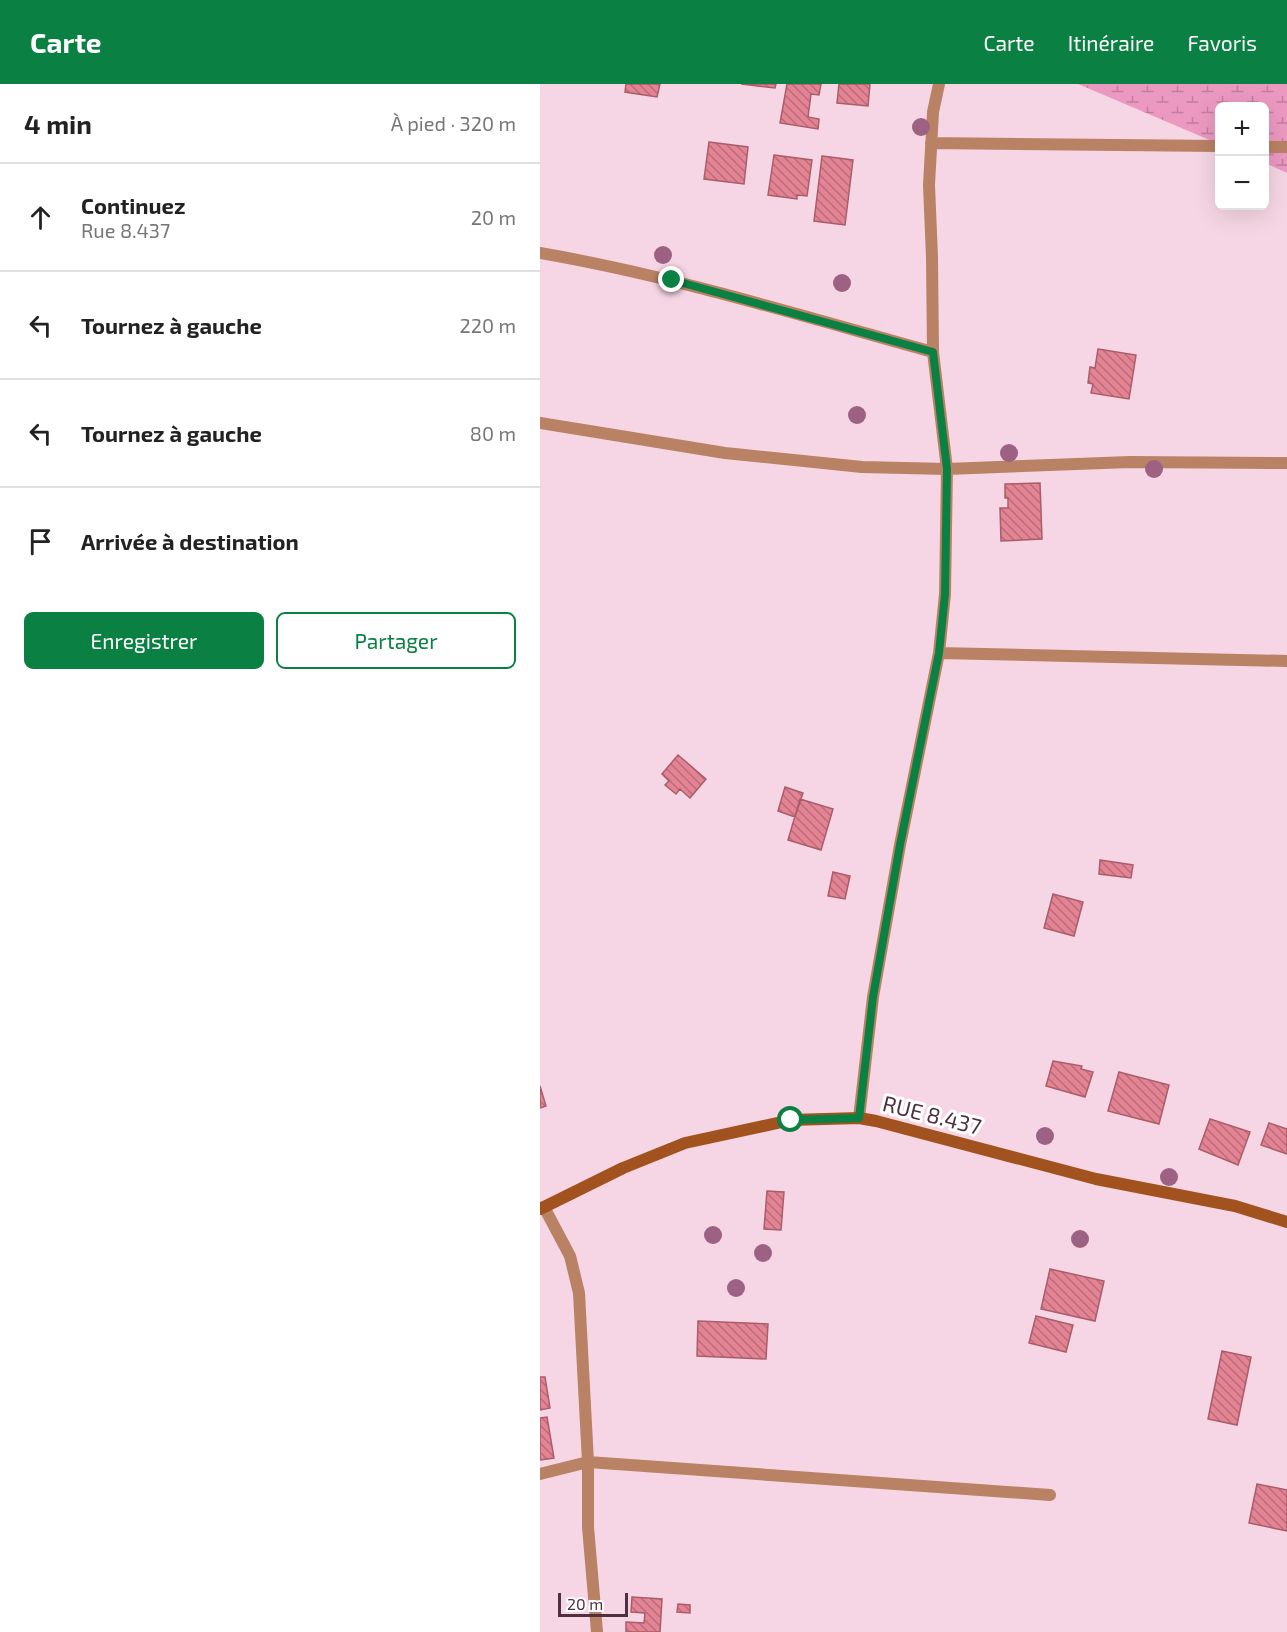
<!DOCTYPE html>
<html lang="fr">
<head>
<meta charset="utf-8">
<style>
  body { margin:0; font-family:"Exo 2",sans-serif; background:#f2f2f2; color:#222 }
  .controls { position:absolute; right:18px; top:18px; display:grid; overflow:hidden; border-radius:9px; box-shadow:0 6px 24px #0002 }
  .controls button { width:54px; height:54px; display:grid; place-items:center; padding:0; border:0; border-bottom:2px solid #e0e0e0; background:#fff; color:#222; font:30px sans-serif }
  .scale { position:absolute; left:18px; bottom:15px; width:70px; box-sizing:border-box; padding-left:6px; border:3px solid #4f303f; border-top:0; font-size:16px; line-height:21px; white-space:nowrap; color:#4f303f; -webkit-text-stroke:4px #fff; paint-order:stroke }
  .stop { position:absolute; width:18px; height:18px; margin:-14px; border:4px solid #0b8043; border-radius:50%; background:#fff }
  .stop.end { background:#0b8043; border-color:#fff; box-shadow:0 2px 6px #0008 }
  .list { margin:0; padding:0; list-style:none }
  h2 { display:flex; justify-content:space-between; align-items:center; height:78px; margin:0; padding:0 24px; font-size:26px }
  h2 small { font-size:20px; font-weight:400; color:#767676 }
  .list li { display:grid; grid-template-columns:39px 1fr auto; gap:18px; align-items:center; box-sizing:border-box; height:108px; padding:0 24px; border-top:2px solid #e0e0e0 }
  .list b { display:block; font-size:22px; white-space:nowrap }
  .list p { margin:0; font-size:20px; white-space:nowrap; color:#767676 }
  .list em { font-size:20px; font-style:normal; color:#767676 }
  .actions { display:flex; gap:12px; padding:18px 24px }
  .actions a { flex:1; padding:14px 0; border:2px solid #0b8043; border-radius:9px; text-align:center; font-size:21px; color:#0b8043 }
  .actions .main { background:#0b8043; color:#fff }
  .icon { flex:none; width:33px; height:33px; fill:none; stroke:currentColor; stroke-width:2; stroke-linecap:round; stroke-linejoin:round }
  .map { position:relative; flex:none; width:747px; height:1548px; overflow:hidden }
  header { display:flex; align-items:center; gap:36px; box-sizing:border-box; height:84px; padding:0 30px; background:#0b8043; color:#fff }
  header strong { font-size:28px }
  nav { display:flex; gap:33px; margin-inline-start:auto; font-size:21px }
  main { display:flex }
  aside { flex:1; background:#fff }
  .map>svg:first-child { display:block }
  .wetland { fill:url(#wetland-marsh) }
  .building { fill:url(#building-back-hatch); stroke:#a95d6a; stroke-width:1.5 }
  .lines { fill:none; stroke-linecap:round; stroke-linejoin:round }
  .minor { stroke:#b98264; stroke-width:12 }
  .secondary { stroke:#a1521e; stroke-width:12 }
  .tree { fill:#9c6183 }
  .route { stroke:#0b8043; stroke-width:8 }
  .labels { text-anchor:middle; stroke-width:6; stroke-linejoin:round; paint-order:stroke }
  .street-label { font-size:22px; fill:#4f303f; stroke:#fff }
</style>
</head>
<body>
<header>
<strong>Carte</strong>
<nav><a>Carte</a><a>Itinéraire</a><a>Favoris</a></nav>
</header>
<main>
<aside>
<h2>4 min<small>À pied · 320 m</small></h2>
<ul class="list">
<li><svg class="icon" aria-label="ahead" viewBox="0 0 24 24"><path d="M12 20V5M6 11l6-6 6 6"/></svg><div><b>Continuez</b><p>Rue 8.437</p></div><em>20 m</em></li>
<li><svg class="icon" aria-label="left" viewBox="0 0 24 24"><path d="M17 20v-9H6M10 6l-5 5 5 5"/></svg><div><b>Tournez à gauche</b></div><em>220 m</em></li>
<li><svg class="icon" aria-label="left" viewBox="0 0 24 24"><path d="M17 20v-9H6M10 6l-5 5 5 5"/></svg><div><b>Tournez à gauche</b></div><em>80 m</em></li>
<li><svg class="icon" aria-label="arrive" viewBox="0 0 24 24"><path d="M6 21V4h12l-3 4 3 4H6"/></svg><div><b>Arrivée à destination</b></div></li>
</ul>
<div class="actions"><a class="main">Enregistrer</a><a>Partager</a></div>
</aside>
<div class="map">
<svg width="747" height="1548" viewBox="0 0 747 1548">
  <defs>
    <pattern id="wetland-marsh" width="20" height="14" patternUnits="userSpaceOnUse" patternTransform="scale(1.5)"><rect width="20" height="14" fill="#ec99c1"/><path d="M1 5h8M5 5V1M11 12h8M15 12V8" fill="none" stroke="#c27d9e"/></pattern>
    <pattern id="building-back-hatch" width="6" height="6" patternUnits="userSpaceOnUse" patternTransform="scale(1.5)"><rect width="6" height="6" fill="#e48394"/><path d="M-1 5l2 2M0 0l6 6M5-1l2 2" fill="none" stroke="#bb6c7a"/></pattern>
  </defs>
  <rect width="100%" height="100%" fill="#f6d6e4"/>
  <path class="wetland" d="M538,0H747V89L725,79L724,22H680L679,60Z"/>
  <path class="building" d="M86,0H120L117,13L85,8Z
    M201,0H236L235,4Z
    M247,0H281L279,11L271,10L268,33L279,35L278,45L240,39Z
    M299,0H330L328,22L297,19Z
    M169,58L208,63L204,100L164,95Z
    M234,71L272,76L267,112L257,111V115L228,111Z
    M282,72L313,76L305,141L274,137Z
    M558,265L596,271L589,315L551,309L553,300L548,299L550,283L555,284Z
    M500,399L502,455L461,457L460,424H468V414H465V400Z
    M138,671L166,695L150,714L140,705L136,710L125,701L129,697L122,690Z
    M245,703L263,709L255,733L238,727Z
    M260,715L293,725L281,766L248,756Z
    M560,776L593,781L591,794L559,790Z
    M293,788L310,792L305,815L288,812Z
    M513,810L543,818L534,852L504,844Z
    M513,977L542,982L541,985L553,988L545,1013L506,1002Z
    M579,988L629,1001L619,1040L568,1027Z
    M0,1002L6,1022L0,1024Z
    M670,1035L710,1048L698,1081L659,1065Z
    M729,1039L747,1045V1070L721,1061Z
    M227,1107L244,1108L241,1146L224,1145Z
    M510,1185L564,1197L555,1237L501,1225Z
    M496,1232L533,1241L526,1268L489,1259Z
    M158,1237L228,1240L226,1275L157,1272Z
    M682,1267L711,1273L697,1341L668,1335Z
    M0,1293H5L10,1324L0,1326Z
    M7,1333L14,1374L0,1376V1334Z
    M717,1400L747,1406V1447L709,1439Z
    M92,1513L122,1515L120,1548H86V1538L104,1539L105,1529L91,1528Z
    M138,1520L150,1521V1529L137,1528Z"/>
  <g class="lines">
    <path class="minor" d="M391,59L680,62
      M724,63H747
      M0,169C133,192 262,232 393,268
      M0,339L185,369L322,383L407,385L590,378L747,379
      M399,569L747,577
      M319,1034L333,913L360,761L399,569L405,510L407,385L393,268L392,173L389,101L393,28L399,0
      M4,1123L30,1172L39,1209L48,1378V1443L57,1548
      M0,1390L48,1378L510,1411"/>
    <path class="secondary" d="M0,1125L83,1084L145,1059L251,1036L319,1034L336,1037L556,1095L695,1122L747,1138"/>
  </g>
  <g class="tree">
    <circle cx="381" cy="43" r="9"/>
    <circle cx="123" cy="171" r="9"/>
    <circle cx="302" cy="199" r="9"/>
    <circle cx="317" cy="331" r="9"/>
    <circle cx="469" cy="369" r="9"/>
    <circle cx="614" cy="385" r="9"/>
    <circle cx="505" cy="1052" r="9"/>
    <circle cx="629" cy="1093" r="9"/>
    <circle cx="173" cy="1151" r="9"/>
    <circle cx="540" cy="1155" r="9"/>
    <circle cx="223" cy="1169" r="9"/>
    <circle cx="196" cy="1204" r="9"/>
  </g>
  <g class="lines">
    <path class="route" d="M132,196L393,268L407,385L405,510L399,569L360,761L333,913L319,1034L251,1036"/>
  </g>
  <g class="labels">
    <g class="street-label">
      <text transform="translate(392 1031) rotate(14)" y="8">RUE 8.437</text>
    </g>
  </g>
</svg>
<div class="controls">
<button>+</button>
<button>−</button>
</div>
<div class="scale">20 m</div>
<div class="stop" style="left:251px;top:1036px"></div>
<div class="stop end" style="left:132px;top:196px"></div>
</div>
</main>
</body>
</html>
